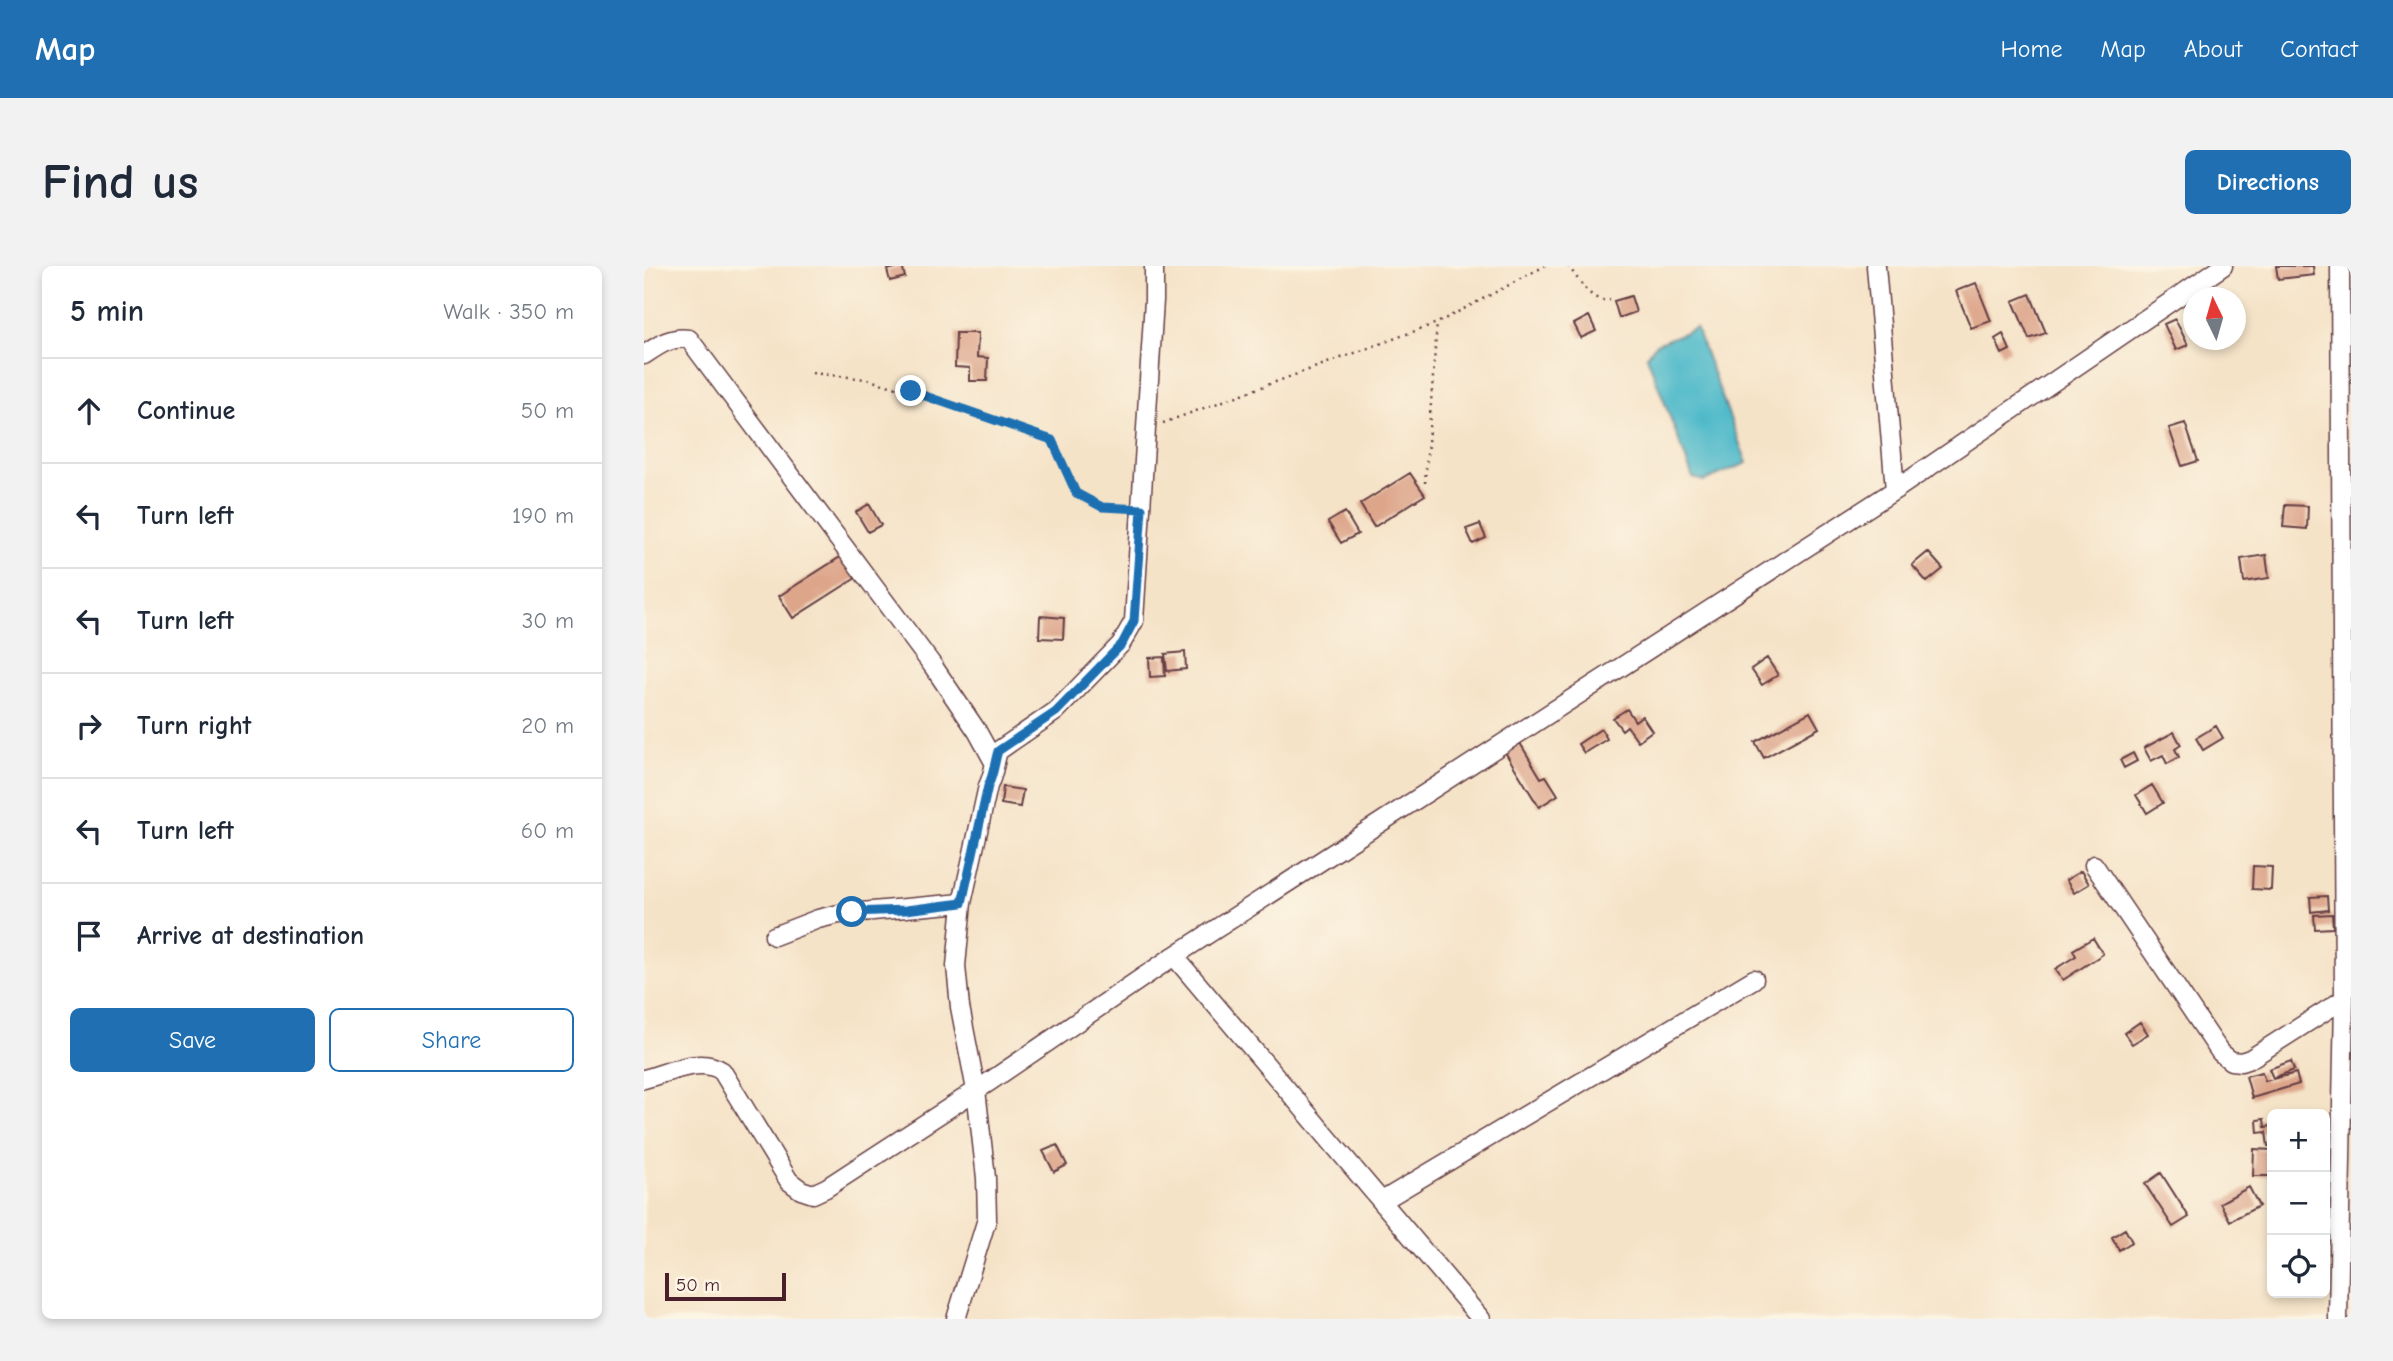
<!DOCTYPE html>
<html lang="en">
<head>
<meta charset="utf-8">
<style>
  body { margin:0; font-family:"Comic Neue",sans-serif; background:#f2f2f3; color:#1f2937 }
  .controls { position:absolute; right:21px; bottom:21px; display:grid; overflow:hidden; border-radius:10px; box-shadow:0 4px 10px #0003 }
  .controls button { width:63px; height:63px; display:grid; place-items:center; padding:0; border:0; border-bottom:2px solid #e0e1e3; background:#fff; color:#1f2937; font:35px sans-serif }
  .compass { position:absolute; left:1539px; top:21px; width:63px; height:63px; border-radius:50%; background:#fff; box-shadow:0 4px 10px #0003; rotate:355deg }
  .scale { position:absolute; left:21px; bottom:18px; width:121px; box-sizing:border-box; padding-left:7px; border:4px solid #4a1f2b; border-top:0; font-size:19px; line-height:24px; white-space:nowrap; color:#4a1f2b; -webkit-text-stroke:5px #fcf5e5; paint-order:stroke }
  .stop { position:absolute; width:21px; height:21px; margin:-16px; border:5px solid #1f6fb2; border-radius:50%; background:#fff }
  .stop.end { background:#1f6fb2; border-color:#fff; box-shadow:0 2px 7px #0008 }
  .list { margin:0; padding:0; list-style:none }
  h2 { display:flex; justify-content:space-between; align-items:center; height:91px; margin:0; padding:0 28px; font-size:30px }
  h2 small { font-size:23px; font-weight:400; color:#747a83 }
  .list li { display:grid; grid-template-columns:46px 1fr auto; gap:21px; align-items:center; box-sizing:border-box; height:105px; padding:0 28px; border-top:2px solid #e0e1e3 }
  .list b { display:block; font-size:26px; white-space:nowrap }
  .list em { font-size:23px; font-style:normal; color:#747a83 }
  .actions { display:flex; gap:14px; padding:21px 28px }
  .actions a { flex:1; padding:16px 0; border:2px solid #1f6fb2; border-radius:10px; text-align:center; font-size:24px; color:#1f6fb2 }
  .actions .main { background:#1f6fb2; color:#fff }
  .icon { flex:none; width:38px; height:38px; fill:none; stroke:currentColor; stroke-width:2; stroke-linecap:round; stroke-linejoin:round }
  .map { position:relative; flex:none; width:1707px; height:1053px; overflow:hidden; border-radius:10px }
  header { display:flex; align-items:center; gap:42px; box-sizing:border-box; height:98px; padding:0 35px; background:#1f6fb2; color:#fff }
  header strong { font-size:33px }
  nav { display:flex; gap:38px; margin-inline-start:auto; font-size:24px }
  .intro { display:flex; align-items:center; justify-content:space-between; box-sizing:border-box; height:168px; padding:0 42px }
  h1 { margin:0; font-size:49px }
  .button { padding:18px 32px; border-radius:10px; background:#1f6fb2; color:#fff; font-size:24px; font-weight:700 }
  main { display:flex; gap:42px; padding:0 42px }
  aside { flex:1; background:#fff; border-radius:10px; box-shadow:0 4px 10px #0003 }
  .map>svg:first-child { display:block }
  .water { fill:#4db9c9; stroke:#4c6c7a; stroke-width:2 }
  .building { fill:#dda68b }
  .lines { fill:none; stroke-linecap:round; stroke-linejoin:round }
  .minor-casing { stroke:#643c43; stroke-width:21 }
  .path { stroke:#643c43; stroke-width:2.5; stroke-dasharray:2 5; stroke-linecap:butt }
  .minor { stroke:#fff; stroke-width:18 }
  .route { stroke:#1f6fb2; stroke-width:9 }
</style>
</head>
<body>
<header>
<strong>Map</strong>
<nav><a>Home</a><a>Map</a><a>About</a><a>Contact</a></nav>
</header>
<div class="intro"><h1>Find us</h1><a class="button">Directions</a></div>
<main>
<aside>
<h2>5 min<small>Walk · 350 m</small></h2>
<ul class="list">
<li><svg class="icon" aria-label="ahead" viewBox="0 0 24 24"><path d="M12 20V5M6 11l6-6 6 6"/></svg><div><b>Continue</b></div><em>50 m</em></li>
<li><svg class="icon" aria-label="left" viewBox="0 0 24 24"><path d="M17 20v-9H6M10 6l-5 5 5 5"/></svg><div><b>Turn left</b></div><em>190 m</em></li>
<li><svg class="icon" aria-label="left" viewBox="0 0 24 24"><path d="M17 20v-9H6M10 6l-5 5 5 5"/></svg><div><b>Turn left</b></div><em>30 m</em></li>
<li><svg class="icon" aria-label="right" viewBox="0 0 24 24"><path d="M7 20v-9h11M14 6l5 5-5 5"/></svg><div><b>Turn right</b></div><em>20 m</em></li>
<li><svg class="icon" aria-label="left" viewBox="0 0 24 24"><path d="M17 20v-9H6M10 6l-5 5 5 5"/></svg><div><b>Turn left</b></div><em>60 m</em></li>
<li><svg class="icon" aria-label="arrive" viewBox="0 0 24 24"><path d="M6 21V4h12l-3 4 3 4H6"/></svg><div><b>Arrive at destination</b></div></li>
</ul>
<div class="actions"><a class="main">Save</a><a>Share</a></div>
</aside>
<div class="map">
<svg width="1707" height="1053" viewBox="0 0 1707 1053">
  <rect width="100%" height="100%" fill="#fcf5e5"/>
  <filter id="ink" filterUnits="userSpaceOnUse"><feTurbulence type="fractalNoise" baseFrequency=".0143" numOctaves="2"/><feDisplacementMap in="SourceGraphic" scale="14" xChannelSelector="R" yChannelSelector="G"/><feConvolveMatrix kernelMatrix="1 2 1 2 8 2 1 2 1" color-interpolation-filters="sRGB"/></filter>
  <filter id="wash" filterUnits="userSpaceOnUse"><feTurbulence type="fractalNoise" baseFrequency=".00686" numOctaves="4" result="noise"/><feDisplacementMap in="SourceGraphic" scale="28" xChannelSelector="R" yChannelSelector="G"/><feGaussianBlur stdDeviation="1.57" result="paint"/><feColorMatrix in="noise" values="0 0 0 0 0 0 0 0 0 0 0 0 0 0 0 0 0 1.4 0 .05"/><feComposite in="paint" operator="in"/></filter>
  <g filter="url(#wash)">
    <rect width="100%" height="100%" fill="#f5e3c8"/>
    <path class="water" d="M1052,62L1103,197L1060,215L1049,212L1003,90L1012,78Z"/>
    <g id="blocks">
      <path class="building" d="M258,0L261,11L246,15L243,4Z
        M1632,0H1669L1670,9L1634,13Z
        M1332,17L1347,55L1327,62L1312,25Z
        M1386,28L1402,67L1385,73L1369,35Z
        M987,30L992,46L975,52L970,35Z
        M945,50L952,65L937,72L930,58Z
        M1531,53L1544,79L1532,84L1520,58Z
        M312,67H334L333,91L344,92L343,115H326V102L311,101Z
        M1359,68L1366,84L1358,88L1351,73Z
        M1541,157L1554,195L1538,200L1525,162Z
        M766,207L781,229L730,261L716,238Z
        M225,238L237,259L224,266L212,246Z
        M1641,239L1664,240L1663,263L1639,261Z
        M701,246L714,268L697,277L684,256Z
        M836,258L842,272L829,278L822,263Z
        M1284,286L1299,303L1283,316L1268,299Z
        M201,288L215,310L149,352L135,330Z
        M1622,289L1625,312L1600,316L1597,293Z
        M396,350L420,352L419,373L395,372Z
        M541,386L542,403L523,405L521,388Z
        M520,391L521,410L506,411L505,392Z
        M1123,392L1134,409L1118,419L1107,403Z
        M983,443L991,455L998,450L1008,465L994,475L983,460L978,464L969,452Z
        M1166,446L1175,462L1120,492L1111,476Z
        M1572,460L1579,472L1559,484L1552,472Z
        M957,463L963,473L940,487L934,478Z
        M1530,466L1537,479L1531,483L1535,491L1523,498L1519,489L1507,495L1500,482Z
        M876,477L897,512L902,510L914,529L895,541L861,486Z
        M1489,487L1493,495L1480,502L1476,494Z
        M1508,519L1519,537L1503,547L1492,529Z
        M359,521L379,524L376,541L357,538Z
        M1609,600L1628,601L1627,624L1608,623Z
        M1437,605L1445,618L1430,627L1422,614Z
        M1683,630L1684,644L1667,646L1666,631Z
        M1688,648L1689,662L1671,663L1670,649Z
        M1449,672L1459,688L1419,714L1411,703L1432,690L1429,684Z
        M1496,756L1504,768L1488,778L1480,767Z
        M1647,795L1650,804L1629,812L1625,803Z
        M1618,806L1621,815L1652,807L1655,818L1608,832L1602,810Z
        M1620,853L1621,861L1628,860V880H1624L1622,866L1614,867L1613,854Z
        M413,879L423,899L410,906L399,885Z
        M1610,883L1628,884V910H1609Z
        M1517,907L1545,951L1529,961L1501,918Z
        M1605,921L1615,940L1586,955L1576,937Z
        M1481,963L1488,976L1475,984L1468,971Z"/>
    </g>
  </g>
  <g filter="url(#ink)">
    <use href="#blocks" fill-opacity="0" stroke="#643c43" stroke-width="2"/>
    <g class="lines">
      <defs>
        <path id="minor" d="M1232,0L1251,224
          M0,89C15,79 27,70 45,73L289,400L333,465L350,496
          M1450,599L1576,786L1587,795L1597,796L1606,793L1700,733
          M130,670L174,653L195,648L318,637
          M530,690L837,1053
          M0,813C24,807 56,790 78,805L145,915L157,924L169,928L182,922L345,816L530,690L1251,224L1579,0
          M738,935L1110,713
          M312,1053L343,953L342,912L332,824L316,741L312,700L318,637L344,520C350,508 350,498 354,485L412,445L477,378L490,355L510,34V0
          M1694,1053L1700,733L1696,0"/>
      </defs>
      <use href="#minor" class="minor-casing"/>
      <path class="path" d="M924,0C935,13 947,38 966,34
        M168,107L222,113L267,126L355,157L408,174L432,227L458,241L480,242
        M519,157L793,57L901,0
        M781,217L793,57"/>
      <use href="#minor" class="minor"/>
    </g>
  </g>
  <g class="lines" filter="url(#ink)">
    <path class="route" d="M208,646L262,644L318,637L344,520C350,508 350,498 354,485L412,446L478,378L490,355L498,243L458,241L432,227L408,174L267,125"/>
  </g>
</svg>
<div class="controls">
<button>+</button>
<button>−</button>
<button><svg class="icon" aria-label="locate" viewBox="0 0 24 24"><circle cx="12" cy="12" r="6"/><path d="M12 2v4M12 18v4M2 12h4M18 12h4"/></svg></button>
</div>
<svg class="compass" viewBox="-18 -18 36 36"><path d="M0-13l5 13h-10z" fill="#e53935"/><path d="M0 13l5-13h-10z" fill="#747a83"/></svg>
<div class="scale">50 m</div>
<div class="stop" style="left:208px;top:646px"></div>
<div class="stop end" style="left:267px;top:125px"></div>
</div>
</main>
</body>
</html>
